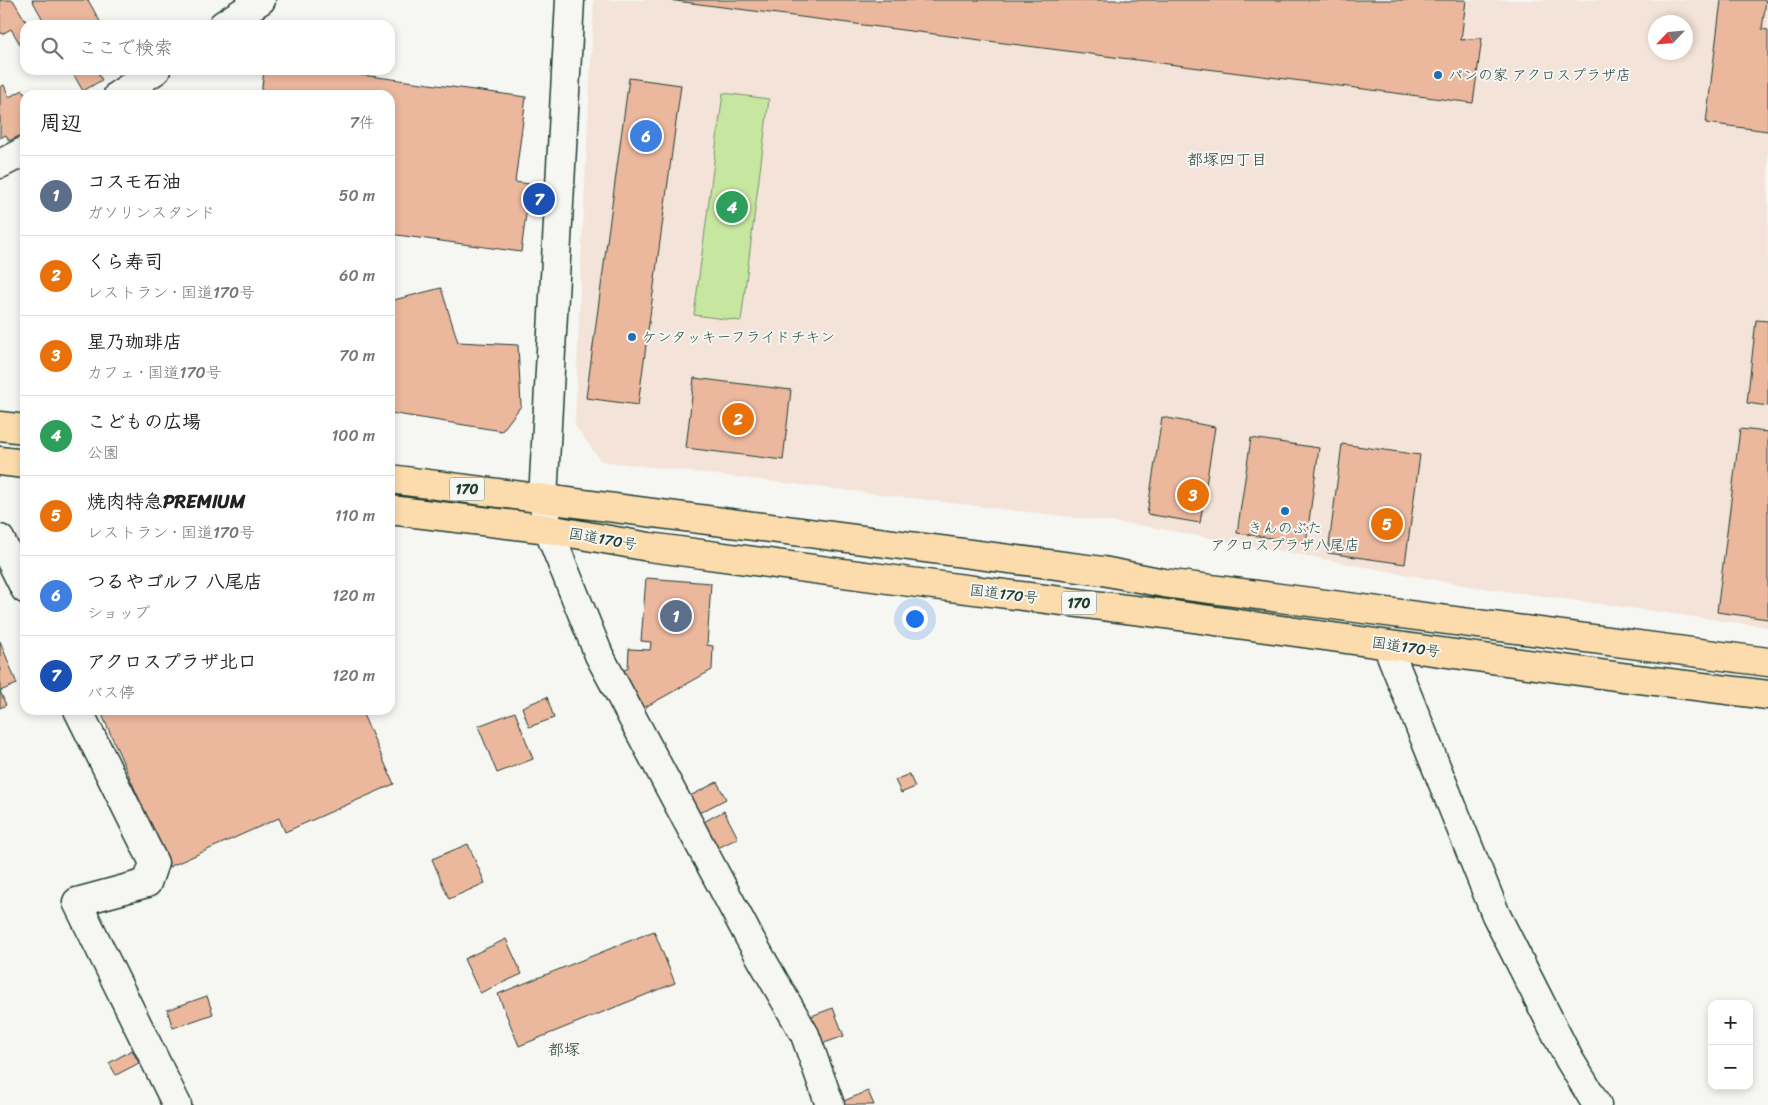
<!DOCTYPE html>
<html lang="ja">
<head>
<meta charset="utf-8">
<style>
  body { margin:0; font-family:Sriracha,"Klee One",sans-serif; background:#f2f2f2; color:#222 }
  .controls { position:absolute; right:15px; bottom:15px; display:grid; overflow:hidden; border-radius:10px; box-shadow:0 2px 8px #0003 }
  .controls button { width:45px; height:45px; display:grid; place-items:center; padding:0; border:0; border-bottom:1px solid #e0e0e0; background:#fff; color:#222; font:25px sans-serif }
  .compass { position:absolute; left:1648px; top:15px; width:45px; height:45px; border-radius:50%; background:#fff; box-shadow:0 2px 8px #0003; rotate:244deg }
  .you { position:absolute; left:914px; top:618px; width:18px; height:18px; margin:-12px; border:4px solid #fff; border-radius:50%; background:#1a73e8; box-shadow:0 0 0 8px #1a73e833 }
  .badge { display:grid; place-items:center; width:32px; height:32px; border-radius:50%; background:#1f6fb2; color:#fff; font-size:16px; font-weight:700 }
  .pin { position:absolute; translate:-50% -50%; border:2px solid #fff; box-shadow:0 1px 5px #0006 }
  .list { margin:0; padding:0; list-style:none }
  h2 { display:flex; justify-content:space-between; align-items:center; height:65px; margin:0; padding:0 20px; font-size:21px }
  h2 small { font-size:16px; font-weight:400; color:#767676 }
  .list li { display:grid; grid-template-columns:32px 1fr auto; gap:15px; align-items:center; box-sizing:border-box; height:80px; padding:0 20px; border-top:1px solid #e0e0e0 }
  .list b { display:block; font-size:19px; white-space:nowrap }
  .list p { margin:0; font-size:16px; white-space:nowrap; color:#767676 }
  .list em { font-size:16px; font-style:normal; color:#767676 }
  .icon { flex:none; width:28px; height:28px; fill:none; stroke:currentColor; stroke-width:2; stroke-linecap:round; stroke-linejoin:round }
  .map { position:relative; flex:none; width:1768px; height:1105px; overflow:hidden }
  .search { position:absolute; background:#fff; box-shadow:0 2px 8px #0003; left:20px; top:20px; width:375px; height:55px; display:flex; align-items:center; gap:12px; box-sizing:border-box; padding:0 18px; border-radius:15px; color:#767676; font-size:19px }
  .panel { position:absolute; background:#fff; box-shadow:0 2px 8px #0003; left:20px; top:90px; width:375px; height:625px; border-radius:15px }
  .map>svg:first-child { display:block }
  .built { fill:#f3e3d8; fill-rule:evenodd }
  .green { fill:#c7e7a0; stroke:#73926a }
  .building { fill:#ebb79d; stroke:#1f3d34 }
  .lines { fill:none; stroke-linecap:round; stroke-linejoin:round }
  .minor-casing { stroke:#1f3d34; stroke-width:31 }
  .tertiary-casing { stroke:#1f3d34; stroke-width:31 }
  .trunk-casing { stroke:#1f3d34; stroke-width:31 }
  .minor { stroke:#f6f6f2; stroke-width:28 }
  .tertiary { stroke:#f6f6f2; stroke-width:28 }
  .trunk { stroke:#fcdcac; stroke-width:28 }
  .poi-dot { fill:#1f6fb2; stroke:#f6f6f2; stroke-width:2 }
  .labels { text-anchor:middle; stroke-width:4; stroke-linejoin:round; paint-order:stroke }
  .shield { fill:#f6f6f2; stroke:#60746d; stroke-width:1 }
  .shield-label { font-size:14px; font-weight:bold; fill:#1f3d34 }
  .poi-label { font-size:15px; fill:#1f3d34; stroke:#f6f6f2; text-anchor:start }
  .street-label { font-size:15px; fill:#1f3d34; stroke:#f6f6f2 }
  .neighbourhood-label { font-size:16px; fill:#1f3d34; stroke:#f6f6f2 }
</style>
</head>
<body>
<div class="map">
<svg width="1768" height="1105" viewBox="0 0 1768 1105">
  <rect width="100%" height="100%" fill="#f6f6f2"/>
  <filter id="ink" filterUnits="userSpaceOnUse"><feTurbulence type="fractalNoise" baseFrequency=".02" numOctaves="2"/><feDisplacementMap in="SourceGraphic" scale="10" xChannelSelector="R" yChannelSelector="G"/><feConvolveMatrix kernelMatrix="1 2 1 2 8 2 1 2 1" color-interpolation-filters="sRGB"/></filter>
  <g filter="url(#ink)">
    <path class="built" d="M594,0H1768V627L1463,585L1145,526L601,461L575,425L581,267ZM1656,22H1686V52H1656Z"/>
    <path class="green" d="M723,93L769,99L741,321L694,315Z"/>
    <path class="building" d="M0,0H13L28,25H25V48L23,49L11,29L2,34L0,31Z
      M32,0H88L102,25H46Z
      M668,0H1466L1461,40L1482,38L1473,103Z
      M1721,0H1766L1762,29L1768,30V131L1706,123Z
      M71,70H96L102,80L83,91Z
      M264,70H325L526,97L515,182L530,184L521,252L390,234V95H261Z
      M629,78L681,85L638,405L586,398Z
      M4,85L9,97L23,90L25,95V133L9,141L6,135L0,138V87Z
      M441,288L458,342L518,345L521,406L502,431L390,413V301Z
      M1756,320L1768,321V406L1747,403Z
      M694,378L791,390L783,460L686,448Z
      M1162,417L1215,427L1200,523L1147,514Z
      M1740,429L1768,432V619L1717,612Z
      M1251,438L1319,448L1306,543L1237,533Z
      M1342,444L1420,455L1405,564L1328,553Z
      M646,578L711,583L707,645L713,646L712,670L640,710L619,673L628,668L629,649L650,650L651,642L641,641Z
      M0,641L17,684L0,691L6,705L0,708Z
      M547,697L554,718L529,727L522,707Z
      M100,710H361L394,784L285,832L279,818L169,867Z
      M515,712L533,759L497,773L478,726Z
      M909,774L915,787L901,793L895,780Z
      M717,782L726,799L699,813L690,796Z
      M724,811L738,838L712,851L698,825Z
      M468,844L485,883L449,899L432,859Z
      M654,931L675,983L519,1046L498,994Z
      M506,939L522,974L480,993L464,959Z
      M207,996L213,1014L173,1028L167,1010Z
      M833,1008L844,1036L816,1046L806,1018Z
      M132,1050L139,1063L116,1075L109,1063Z
      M868,1091L874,1105H840L839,1103Z"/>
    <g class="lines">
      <defs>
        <path id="minor" d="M223,25L261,0
          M118,95L156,70
          M0,164L25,151
          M548,529L599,655L749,937L805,1035L830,1105
          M0,539L25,589
          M1387,645L1496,915L1569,1059L1597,1105
          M78,710L154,863L147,883L77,902L177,1105"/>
        <path id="tertiary" d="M548,529L543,499L570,0"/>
        <path id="trunk" d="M0,426L25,429
          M0,461L25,464
          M390,479L1103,571L1164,583L1280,598L1768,662
          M390,510L548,529L649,547L918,583L1158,613L1622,677L1768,695"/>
      </defs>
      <use href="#minor" class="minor-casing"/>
      <use href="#tertiary" class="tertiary-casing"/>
      <use href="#trunk" class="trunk-casing"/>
      <use href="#minor" class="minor"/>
      <use href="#tertiary" class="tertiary"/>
      <use href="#trunk" class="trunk"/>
    </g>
  </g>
  <g class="poi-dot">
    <circle cx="1438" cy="75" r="5"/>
    <circle cx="632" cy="337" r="5"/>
    <circle cx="1285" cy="511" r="5"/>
  </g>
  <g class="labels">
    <g class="shield">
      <rect x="449.5" y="477.5" width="35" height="23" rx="4"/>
      <rect x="1061.5" y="591.5" width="35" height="23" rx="4"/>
    </g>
    <g class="shield-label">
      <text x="467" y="494">170</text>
      <text x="1079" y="608">170</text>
    </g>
    <g class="poi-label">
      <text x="1448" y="80">パンの家 アクロスプラザ店</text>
      <text x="642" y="342">ケンタッキーフライドチキン</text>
      <text x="1285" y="533" text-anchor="middle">きんのぶた<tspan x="1285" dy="17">アクロスプラザ八尾店</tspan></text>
    </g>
    <g class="street-label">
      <text transform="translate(603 539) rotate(10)" y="5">国道170号</text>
      <text transform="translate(1004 594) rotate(7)" y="5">国道170号</text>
      <text transform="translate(1406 647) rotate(8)" y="5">国道170号</text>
    </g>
    <g class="neighbourhood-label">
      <text x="1227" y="165">都塚四丁目</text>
      <text x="564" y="1055">都塚</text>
    </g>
  </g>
</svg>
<div class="controls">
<button>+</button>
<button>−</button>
</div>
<svg class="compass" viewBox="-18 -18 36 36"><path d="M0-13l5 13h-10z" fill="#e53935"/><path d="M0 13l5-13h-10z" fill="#767676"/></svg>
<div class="you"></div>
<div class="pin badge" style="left:676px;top:616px;background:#5c6f8a">1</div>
<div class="pin badge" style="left:738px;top:419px;background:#e8710a">2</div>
<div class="pin badge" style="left:1193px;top:495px;background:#e8710a">3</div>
<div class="pin badge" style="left:732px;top:207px;background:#2e9e5b">4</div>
<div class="pin badge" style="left:1387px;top:524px;background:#e8710a">5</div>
<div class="pin badge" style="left:646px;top:136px;background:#3f7fe0">6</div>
<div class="pin badge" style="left:539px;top:199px;background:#1a4fb4">7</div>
<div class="search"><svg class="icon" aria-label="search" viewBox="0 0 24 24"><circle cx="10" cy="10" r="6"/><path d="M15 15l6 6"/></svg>ここで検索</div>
<section class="panel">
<h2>周辺<small>7件</small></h2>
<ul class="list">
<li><span class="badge" style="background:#5c6f8a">1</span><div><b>コスモ石油</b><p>ガソリンスタンド</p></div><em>50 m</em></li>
<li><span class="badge" style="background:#e8710a">2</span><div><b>くら寿司</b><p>レストラン · 国道170号</p></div><em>60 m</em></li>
<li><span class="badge" style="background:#e8710a">3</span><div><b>星乃珈琲店</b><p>カフェ · 国道170号</p></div><em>70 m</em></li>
<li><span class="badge" style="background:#2e9e5b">4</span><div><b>こどもの広場</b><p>公園</p></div><em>100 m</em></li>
<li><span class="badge" style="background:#e8710a">5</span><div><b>焼肉特急PREMIUM</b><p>レストラン · 国道170号</p></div><em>110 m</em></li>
<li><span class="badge" style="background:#3f7fe0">6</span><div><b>つるやゴルフ 八尾店</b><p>ショップ</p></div><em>120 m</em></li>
<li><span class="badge" style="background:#1a4fb4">7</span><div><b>アクロスプラザ北口</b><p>バス停</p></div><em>120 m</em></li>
</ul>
</section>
</div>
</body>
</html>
